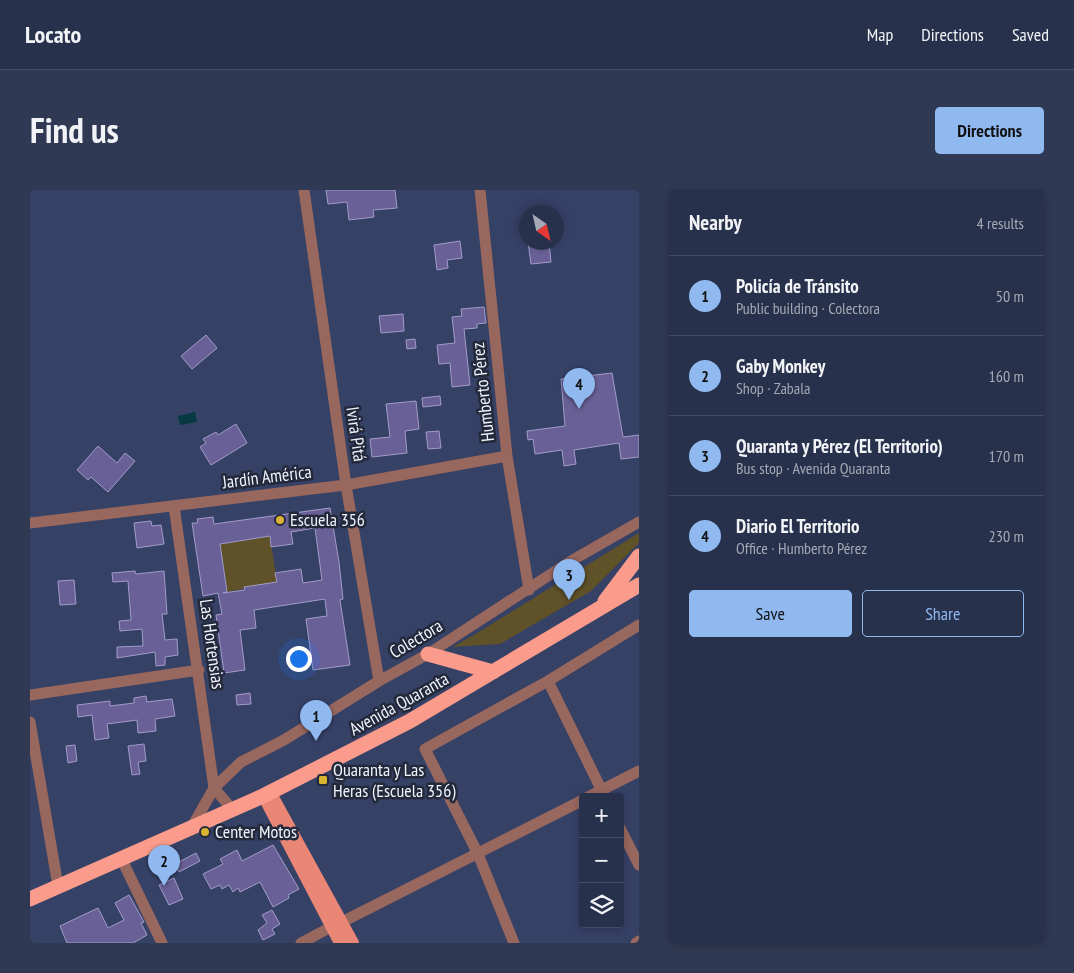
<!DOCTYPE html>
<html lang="en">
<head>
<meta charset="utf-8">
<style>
  body { margin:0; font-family:"PT Sans Narrow",sans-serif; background:#303953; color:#f1f3f6 }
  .controls { position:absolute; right:15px; bottom:15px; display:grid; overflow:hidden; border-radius:5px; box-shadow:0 2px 8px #0003 }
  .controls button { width:45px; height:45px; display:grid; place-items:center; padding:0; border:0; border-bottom:1px solid #444c64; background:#28314c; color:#f1f3f6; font:25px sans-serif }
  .compass { position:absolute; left:489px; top:15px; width:45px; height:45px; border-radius:50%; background:#28314c; box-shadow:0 2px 8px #0003; rotate:146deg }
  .you { position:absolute; left:268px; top:468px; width:18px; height:18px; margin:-12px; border:4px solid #fff; border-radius:50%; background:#1a73e8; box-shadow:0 0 0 8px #1a73e833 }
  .badge { display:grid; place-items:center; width:32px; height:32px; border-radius:50%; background:#90b9f0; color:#111; font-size:16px; font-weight:700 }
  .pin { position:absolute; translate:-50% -41px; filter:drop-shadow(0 1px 2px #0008) }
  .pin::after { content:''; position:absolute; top:26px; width:18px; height:15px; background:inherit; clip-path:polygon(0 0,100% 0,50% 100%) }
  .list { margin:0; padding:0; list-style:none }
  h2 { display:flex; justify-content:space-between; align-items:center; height:65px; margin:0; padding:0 20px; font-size:21px }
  h2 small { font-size:16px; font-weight:400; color:#a5a9b5 }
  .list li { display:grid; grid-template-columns:32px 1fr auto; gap:15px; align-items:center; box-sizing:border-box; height:80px; padding:0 20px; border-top:1px solid #444c64 }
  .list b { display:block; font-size:19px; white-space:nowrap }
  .list p { margin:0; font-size:16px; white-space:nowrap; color:#a5a9b5 }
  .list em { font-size:16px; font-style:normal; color:#a5a9b5 }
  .actions { display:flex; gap:10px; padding:15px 20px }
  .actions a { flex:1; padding:11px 0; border:1px solid #90b9f0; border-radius:5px; text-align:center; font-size:18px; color:#90b9f0 }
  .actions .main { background:#90b9f0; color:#111 }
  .icon { flex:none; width:28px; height:28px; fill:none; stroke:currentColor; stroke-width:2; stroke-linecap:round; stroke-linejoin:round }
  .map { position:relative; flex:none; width:609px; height:753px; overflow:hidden; border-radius:5px }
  header { display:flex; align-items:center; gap:30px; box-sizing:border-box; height:70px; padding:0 25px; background:#28314c; border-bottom:1px solid #444c64 }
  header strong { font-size:24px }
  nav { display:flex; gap:28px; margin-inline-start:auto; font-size:18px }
  .intro { display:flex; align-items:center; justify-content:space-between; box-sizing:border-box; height:120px; padding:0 30px }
  h1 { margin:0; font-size:35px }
  .button { padding:12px 22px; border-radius:5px; background:#90b9f0; color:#111; font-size:18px; font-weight:700 }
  main { display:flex; gap:30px; padding:0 30px }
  aside { flex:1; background:#28314c; border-radius:5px; box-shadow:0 2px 8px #0003 }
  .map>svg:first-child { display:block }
  .green { fill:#5f5128 }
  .water { fill:#063941 }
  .building { fill:#696097; stroke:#a29cc9; fill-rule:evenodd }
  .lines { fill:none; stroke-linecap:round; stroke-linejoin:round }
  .minor { stroke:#98675e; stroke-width:11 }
  .major { stroke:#e98675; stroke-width:12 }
  .highway { stroke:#fa9b8b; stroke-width:15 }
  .poi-dot { fill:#dab333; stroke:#23293a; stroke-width:2 }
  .labels { text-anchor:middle; stroke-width:5; stroke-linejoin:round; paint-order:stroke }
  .street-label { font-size:18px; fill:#f0f4fd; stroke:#23293a }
  .poi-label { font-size:18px; fill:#f0f4fd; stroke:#23293a; text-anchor:start }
</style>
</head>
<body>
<header>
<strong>Locato</strong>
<nav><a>Map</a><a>Directions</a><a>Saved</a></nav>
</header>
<div class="intro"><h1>Find us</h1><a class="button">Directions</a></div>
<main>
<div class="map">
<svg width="609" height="753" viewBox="0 0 609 753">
  <rect width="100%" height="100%" fill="#364166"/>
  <path class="green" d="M609,343V353L561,401L470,454L422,457L444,445Z
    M240,346L247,392L197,402L190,354Z"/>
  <path class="water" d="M165,222L167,232L150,235L148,226Z"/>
  <path class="building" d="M296,0H365L367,18L343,20L344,27L319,30L317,12L298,14Z
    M430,51L432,68L417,70L418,78L407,80L404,55Z
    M498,52H519L521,72L501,74Z
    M454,117L456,133L447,134V138L434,139L440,195L422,197L420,173L409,174L407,155L425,153L422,127L432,126L431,119Z
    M373,124L374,141L351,143L349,126Z
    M176,145L187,158L162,179L151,166Z
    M385,149L386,158L377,159L376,150Z
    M582,183L593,247L609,245V267L591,269L589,253L544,260L546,274L534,276L532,260L505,264L503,249L498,250L497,241L535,236L531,189Z
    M410,206L411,215L393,217L392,208Z
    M386,211L389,239L375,241L377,263L342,267L340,249L360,247L356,214Z
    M206,234L217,253L181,275L170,257L176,253L173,249L186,242L188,245Z
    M409,241L411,258L398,259L396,242Z
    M68,256L87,273L95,263L105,271L78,302L61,287L58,290L47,280Z
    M300,318L309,372L313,409L310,410L320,475L283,480L276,429L297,426L295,409L224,420L226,438L210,440L215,480L194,483L186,425L192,424L188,403L173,406L162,333H168L167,329L183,327L184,334ZM285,338L292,390L273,393L271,379L245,383L247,392L214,397L215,400L193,403L197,402L190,354L240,346L241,357L263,354L261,342Z
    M121,331L122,336L131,335L134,354L107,358L104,333Z
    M105,381L106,384L134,381L137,424H132L135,450L147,449L148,465L135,467V475L126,476L125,462L87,468V457L113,456L112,439L90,441L89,431L101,430L98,391L83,392L82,383Z
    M44,390L46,414L30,415L28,391Z
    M220,503L221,514L207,515L206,505Z
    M116,506L117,512L142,509L145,526L125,529L126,541L108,543L107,530L77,534L79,548L65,550L62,525L48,527L47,515L80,511V516L104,513V508Z
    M114,554L116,571L108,572L110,584L102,585L98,556Z
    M45,555L47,571L38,573L36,556Z
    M243,655L269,699L258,705L259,708L243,717L230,692L210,702L208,698L203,702L199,695L192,699L190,695L181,699L173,684L193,674L190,669L207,660L212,671Z
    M166,663L170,671L149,682L145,674Z
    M144,688L153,709L139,715L129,695Z
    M99,705L114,732L111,733L117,745L103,753H37L30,736L68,718L78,738L94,730L85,713Z
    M242,720L250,734L242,739L245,744L233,750L228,740L237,733L232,725Z"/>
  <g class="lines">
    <path class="minor" d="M274,0L316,295L349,491
      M450,0L477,266L499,400
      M144,316L184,598L201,618
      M0,333L316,295L477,266
      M518,491L575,607
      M0,505L169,480
      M0,532L28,696
      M558,607L609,581
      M163,635L184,598L211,572L254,550L349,491L398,464L541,371L609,332
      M590,638L609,675
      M91,668L132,753
      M312,732L553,610
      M271,753L301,737
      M484,753L448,664L395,559L518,491L609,435
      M606,753L609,751"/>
    <path class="major" d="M240,602L323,753
      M236,611L310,753"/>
    <path class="highway" d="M575,411L609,366
      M398,464L463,482
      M0,709L233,606L380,531L609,395"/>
  </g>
  <g class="poi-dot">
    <circle cx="250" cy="330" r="5"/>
    <rect x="288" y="585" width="10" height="10" rx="2.5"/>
    <circle cx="175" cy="642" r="5"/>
  </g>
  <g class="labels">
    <g class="street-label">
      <text transform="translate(453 202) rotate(-96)" y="6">Humberto Pérez</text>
      <text transform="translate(326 244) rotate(82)" y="6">Ivirá Pitá</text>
      <text transform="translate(237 287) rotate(-7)" y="6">Jardín América</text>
      <text transform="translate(386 449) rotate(-31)" y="6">Colectora</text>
      <text transform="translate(182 454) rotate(82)" y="6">Las Hortensias</text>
      <text transform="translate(369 514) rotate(-29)" y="6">Avenida Quaranta</text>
    </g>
    <g class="poi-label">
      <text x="260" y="336">Escuela 356</text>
      <text x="303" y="586">Quaranta y Las<tspan x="303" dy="21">Heras (Escuela 356)</tspan></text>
      <text x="185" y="648">Center Motos</text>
    </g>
  </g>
</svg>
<div class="controls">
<button>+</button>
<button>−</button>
<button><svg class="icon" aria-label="layers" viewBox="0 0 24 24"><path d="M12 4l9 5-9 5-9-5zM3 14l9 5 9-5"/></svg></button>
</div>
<svg class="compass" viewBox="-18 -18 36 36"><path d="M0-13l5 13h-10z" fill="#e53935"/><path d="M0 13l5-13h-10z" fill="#a5a9b5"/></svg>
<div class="you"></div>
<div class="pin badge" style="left:286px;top:551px">1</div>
<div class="pin badge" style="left:134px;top:696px">2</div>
<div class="pin badge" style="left:539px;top:410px">3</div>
<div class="pin badge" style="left:549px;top:219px">4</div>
</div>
<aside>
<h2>Nearby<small>4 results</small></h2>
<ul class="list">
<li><span class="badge">1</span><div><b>Policía de Tránsito</b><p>Public building · Colectora</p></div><em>50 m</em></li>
<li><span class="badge">2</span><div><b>Gaby Monkey</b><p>Shop · Zabala</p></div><em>160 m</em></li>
<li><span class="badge">3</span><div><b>Quaranta y Pérez (El Territorio)</b><p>Bus stop · Avenida Quaranta</p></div><em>170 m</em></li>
<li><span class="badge">4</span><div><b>Diario El Territorio</b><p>Office · Humberto Pérez</p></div><em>230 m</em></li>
</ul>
<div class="actions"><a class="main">Save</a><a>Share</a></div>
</aside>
</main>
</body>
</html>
